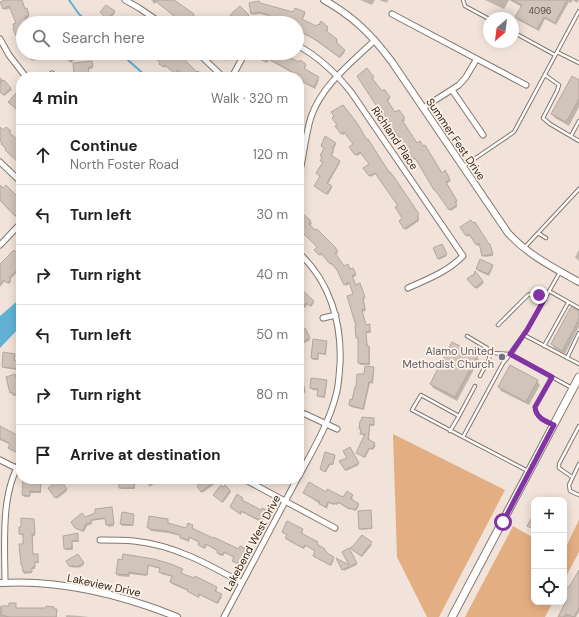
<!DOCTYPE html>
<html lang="en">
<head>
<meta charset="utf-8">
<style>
  body { margin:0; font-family:"DM Sans",sans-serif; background:#f6f6f6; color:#222 }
  .controls { position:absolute; right:12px; bottom:12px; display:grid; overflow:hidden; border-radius:8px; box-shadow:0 2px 10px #0003 }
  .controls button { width:36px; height:36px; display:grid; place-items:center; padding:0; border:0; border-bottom:1px solid #e0e0e0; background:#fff; color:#222; font:20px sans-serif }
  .compass { position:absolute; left:483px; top:12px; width:36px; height:36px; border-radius:50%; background:#fff; box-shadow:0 2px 10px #0003; rotate:208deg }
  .stop { position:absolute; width:12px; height:12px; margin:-9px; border:3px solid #8233a4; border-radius:50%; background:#fff }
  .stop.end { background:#8233a4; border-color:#fff; box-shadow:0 1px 4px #0008 }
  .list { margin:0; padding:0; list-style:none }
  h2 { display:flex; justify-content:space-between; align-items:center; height:52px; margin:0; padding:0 16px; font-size:17px }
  h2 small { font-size:13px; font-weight:400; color:#767676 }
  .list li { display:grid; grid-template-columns:26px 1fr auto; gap:12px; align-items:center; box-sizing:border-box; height:60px; padding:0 16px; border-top:1px solid #e0e0e0 }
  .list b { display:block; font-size:15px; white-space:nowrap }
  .list p { margin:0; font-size:13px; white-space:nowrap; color:#767676 }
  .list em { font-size:13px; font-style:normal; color:#767676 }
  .icon { flex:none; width:22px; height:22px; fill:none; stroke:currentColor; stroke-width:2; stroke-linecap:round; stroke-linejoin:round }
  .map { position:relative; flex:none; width:579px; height:617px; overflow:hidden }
  .search { position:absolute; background:#fff; box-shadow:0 2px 10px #0003; left:16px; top:16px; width:288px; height:44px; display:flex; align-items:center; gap:10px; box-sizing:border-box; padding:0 14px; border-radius:22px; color:#767676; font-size:15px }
  .panel { position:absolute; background:#fff; box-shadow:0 2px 10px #0003; left:16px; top:72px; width:288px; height:412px; border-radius:16px }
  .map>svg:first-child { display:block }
  .green { fill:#e4ae83 }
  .water { fill:#62b1d4 }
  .shadow { fill:#0003 }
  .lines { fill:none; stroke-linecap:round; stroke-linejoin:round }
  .stream { stroke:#62b1d4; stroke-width:2 }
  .building { fill:#d1c4ba; stroke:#b4a79e }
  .service-casing { stroke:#83776e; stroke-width:4.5 }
  .minor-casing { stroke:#83776e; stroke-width:7 }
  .tertiary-casing { stroke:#83776e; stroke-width:8 }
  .secondary-casing { stroke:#83776e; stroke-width:9 }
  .service { stroke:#fff; stroke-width:2.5 }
  .minor { stroke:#fff; stroke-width:5 }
  .tertiary { stroke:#fff; stroke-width:6 }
  .secondary { stroke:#fff; stroke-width:7 }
  .route { stroke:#8233a4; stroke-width:5 }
  .worship-dot { fill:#6b7280; stroke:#fff1e6; stroke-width:1.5 }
  .labels { text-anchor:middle; stroke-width:3.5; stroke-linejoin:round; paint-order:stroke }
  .number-label { font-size:9px; fill:#544e48 }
  .street-label { font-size:11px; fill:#2b2622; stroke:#fff1e6 }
  .worship-label { font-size:11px; fill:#5b616d; stroke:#fff1e6; text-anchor:end }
</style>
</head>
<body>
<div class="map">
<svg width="579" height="617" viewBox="0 0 579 617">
  <rect width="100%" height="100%" fill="#f1e3d9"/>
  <path class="green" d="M393,434L505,490L439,617H427L397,557Z
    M579,520V552L564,580V551Z
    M513,526L534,538V602H553L545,617H465Z"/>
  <path class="water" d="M21,298V326L0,348V316Z"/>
  <path class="shadow" d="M5,0H22L25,10L27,9L28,11L29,17L27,18L29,23H23V35L18,37L14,29L17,24L11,8L5,10L1,2Z
    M151,0H174L202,23H184L156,2L155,4L152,2H153Z
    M360,0H375L372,5Z
    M379,0H388L387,3Z
    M485,0H509L504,9Z
    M509,0H579L577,3L573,0L571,3L569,2L556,25L545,19L539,31L518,20L516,17L522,7Z
    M260,4L294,13H304L305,15L302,20L317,28H327L328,30L327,32L337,40L338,42L336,43L345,52L340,58L312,38L297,31V23H282L270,18L269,16L260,14L253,15L252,14Z
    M114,11L115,13L109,20L101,12Z
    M124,16L128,20L126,23H120Z
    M248,16L249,17L242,23H226Z
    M29,53H41L43,57L34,61Z
    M62,53H81L71,63Z
    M157,53H176L197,74L203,77H186L179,71L176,75L166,66L165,68L161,65L160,56Z
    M218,53H232L226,61Z
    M259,53H281L299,64L305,65L306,66L304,70L319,80L315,89L302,82L299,86V77H292L294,74L269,60L267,63L258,58L257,57Z
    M92,62L93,68L88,70L89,75L76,76L75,75Z
    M367,70L381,92L384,90L389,98L390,99L387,102L395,114L398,111L404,119L405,121L402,122L417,145L441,174L445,172L451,181L446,184L457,203L455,204L457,207L451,211L416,159L414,160L408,151L409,150Z
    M250,72L258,77H247Z
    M0,77L12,90L4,96L0,91Z
    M579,82V107L569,126L555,118L552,114Z
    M299,111L302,113L299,118Z
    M338,125L388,174L413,208L419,217L418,219L419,221L406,230L400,221L404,218L399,206L376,174L371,177L365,168L370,164L362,153L357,156L351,147L354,145L346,133L343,135L336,126Z
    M335,144L336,145L333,150L334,152L331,156L340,163L328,184L332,188L328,195L315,186L321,176L317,173L323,163L321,161L322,158L321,156L325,149L322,146Z
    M0,185L21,201V212L16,217L0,201Z
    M302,215L311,222L312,224L309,226L333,247L338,253L335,255L344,267L350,270L353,269L356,276L352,278L356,286H361L365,299L363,300L366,311L362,312L366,326L369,325L370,327L371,333H366L368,347L370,348V365H360L359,363V340L357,338L355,294L351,283L346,286L339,271L333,264L331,265L322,254L320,256L316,251L318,247L299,229V219Z
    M462,227L491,247L493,256L484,257L480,245L477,246L471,235L468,237Z
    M442,245L447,256L439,260L434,249Z
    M579,250V261L575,257Z
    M21,252V268L10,280L11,282L9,284L5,281L0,287V265Z
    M492,265L493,267L489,276L478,271L477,269Z
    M475,273L484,283L477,289L469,281L473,278Z
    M299,295L313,302L314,303L311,307L308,304L305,308L303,306L300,309L299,308Z
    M579,312V327L565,354L554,348L552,344Z
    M305,330L310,340L299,346V333Z
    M326,342L327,344L326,355L319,354L318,360H313L312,358Z
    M14,355L15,361L18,362L19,363L18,370L4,368L3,367Z
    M477,356L479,360L457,401L433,388L431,384Z
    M373,368L374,370L373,384L370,383L364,410L351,407L350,405L365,375Z
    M7,377L21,386V396L20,395L15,396L13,394H12Z
    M299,378H302L303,380L305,393L299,395Z
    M326,381L327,383L325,398L319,397V391L312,390L311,388Z
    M537,381L540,385L529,405L501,391L499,387Z
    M374,419V426H370L369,440L376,446L373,450L370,449L365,458L357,453L365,436L362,435L360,429Z
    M0,428L21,438V445L17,453L11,450L10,448L11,445L0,440Z
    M350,449L359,465L346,471L341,462L348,458Z
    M335,456L333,465H330L326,472L321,470V468Z
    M56,479H58L67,491L57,499L50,490L54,484Z
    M120,479H135V489H121Z
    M144,479H160L150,487Z
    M203,479H214L216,483L202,493L198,486L205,481Z
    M274,479H281L279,482Z
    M36,484H40L41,486V493H30V497H24L23,495Z
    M225,487L231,492L223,503L214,495Z
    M304,493H326L343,499L352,495L353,497L351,500L359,506L356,511L351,509L350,510L339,503L337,505L334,504V505L329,503L327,509Z
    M243,498V501L261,511H266L267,513L262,523L242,512L241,515L232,508L231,507Z
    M112,510L114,526L108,527L106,519L91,521L92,524L87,526L84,532L77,529L73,524L84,518Z
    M371,513L372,529L361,530L360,528Z
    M123,514L133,515V526H122L121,524Z
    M33,520L35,536H33V555H37L39,563H35V569H32V573L24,574V536L21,535L20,534L22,528Z
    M168,520V524L187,530L192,526V530L239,551L246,550L247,552L240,565L234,562V561L235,558L225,553L223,556L219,555V552L207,545L205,549L200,546V543L190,538L189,542L182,539L181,536L168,533L151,531L148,527Z
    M302,530L303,532L301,534L317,543V546L324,549L328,555L333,558L334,560L331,566L315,557L314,555L316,551L306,546L304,549L287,540L286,538L287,535L283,532Z
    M77,534L79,542H72L73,550H66L65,549Z
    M371,543L372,545L362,557L352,550Z
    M349,550L357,565L344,571L338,560L351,567L343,552Z
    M78,555L84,565L79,568L78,567L75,568L74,567L72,568L68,561Z
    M119,560L182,570V574L216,588L217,589L216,592L222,597L218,604L200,595L199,598L188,591L172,584L171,582L173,577L161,574V569L149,566L147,576L130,574L129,577L118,576L117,574Z
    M579,572V612L576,617H558L568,600L565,599L564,596Z
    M15,604L16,609H47L53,608L57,612V617H0V607H10Z
    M66,615L80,616L89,617H66Z"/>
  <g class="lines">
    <path class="stream" d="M69,0L79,14L89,23
      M120,53L147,77"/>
  </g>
  <path class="building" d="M5,0H22L25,9L27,8L29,15L25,17L27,23H23V33L16,36L13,28H14L13,24L16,23L9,6L3,9L0,2Z
    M154,0H174L194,14L193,15L203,23H183Z
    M512,0H567L555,23L544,17L537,29L515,17L522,5Z
    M259,1L260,3L293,12L295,8L305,12L302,19L316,26L318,24L319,25L321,21L328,27L326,31L337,39L336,42L345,50L339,57L319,42L297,29V23H285L268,17L269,15L258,12L251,14L249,3Z
    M106,5L115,11L107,19L100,12Z
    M240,6L249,15L240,23H225L232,13Z
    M28,53H45L32,60Z
    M68,53H79L70,62L64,56Z
    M161,53H178L197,72L198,71L205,77H186L178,70L175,74L165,65L163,67L159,64L160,62L156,59Z
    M258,53H280L299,62L300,60L306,64L304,68L305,69L319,77L314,87L299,80V77H291L293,73L282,66L268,59L266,62L256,57Z
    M92,61L93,66L88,68L89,74L74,75L73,63Z
    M367,68L374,77L372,78L382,91L384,89L390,97L387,100L395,112L399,110L405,118L402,120L417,143L420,141L423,146L425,145L442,173L445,170L450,179L446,182L457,201L455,202L457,205L449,210L435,190H434L415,158L412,159L406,150L408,149L385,119L357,76Z
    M572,76L579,80V99L566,122L551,114Z
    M4,80L11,88L3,95L0,92V83Z
    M21,88V113L8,102Z
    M343,105L357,123L367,140L368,139L389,172H390L394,177L419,214L417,217L419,219L404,229L399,221L402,218L395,207L398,206L375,173L369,176L363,168L369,164L360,152L355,155L349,147L353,144L344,132L341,134L335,126L337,125L332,118L334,116L331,112Z
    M0,127L3,130L6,127L11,131L9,132L21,143V165L5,150L6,149L1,144L2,143L0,141Z
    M325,136L336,143L332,148L334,149L331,155L340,161L327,183L332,186L326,194L314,186L320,176L316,173L323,162L320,161L322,157L320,156L324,148L321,146Z
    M0,185L3,188L6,185L21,200V210L15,216L0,200Z
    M302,213L311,221L309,224L315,230L317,229L334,246L338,251L335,253L344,266L348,264L350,269L353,268L356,274L352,276L356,285L360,283L365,297L363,298L365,309L362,310L366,325L370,324V331L366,332L367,346H369V364L358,363V338H356L355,326H356L347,296L353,294L349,282L344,285L337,270L331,263L330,264L321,253L319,255L314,250L317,247L299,229V217Z
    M471,220L473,223L475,222L489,244H490L493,254L482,256L479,243L476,245L469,234L466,236L460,227Z
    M442,244L447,254L438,259L433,248Z
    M14,250L18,254L21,251V266L9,278L11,280L7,283L4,280L0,284V264Z
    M480,259L493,265L488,274L476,269Z
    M475,271L483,281L475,288L467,279L472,275L473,276Z
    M302,290L314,301L310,306L306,303L303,307L302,305L299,308V294Z
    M571,307L579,311V319L562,351L551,344Z
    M305,328L310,338L299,344V331Z
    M313,339L327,341L325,354L318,353V359L311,358Z
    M452,342L478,355L455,397L430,384Z
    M3,352L15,354L14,360L19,361L18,369L2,367Z
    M510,365L538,380L526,402L498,387Z
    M365,366L374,367L372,382H369L363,409L349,405L350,399L352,400L355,387H356L357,374H364Z
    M301,372L305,392L299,393V373Z
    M15,374L18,384L21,383V393L13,395L12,392L10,393L6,377Z
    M311,378L327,380L324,397L317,396L318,389L310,388Z
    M362,417L374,418V425L370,424L368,439L375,443L372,449L369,448L364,457L356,453L365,434H360L361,429H359L360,421H361Z
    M0,426L21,437V442L16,452L8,448L10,444L0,438Z
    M350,447L359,463L345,470L339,461L347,458L343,451Z
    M325,452L335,455L333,464H329L325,472L320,469Z
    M54,479H60L67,489L55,498L48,488L53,484L51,481Z
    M119,479H134V488H119Z
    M202,479H218L201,492L197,486L204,481Z
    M23,480L36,481V483H41L40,492L30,491V496L22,495Z
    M309,482L326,492L327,489L343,497L347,491L353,495L350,498L359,504L355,510L350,508L349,509L338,502L336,504L333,503V504L328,502L326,507L319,504L320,502L303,493Z
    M221,485L223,487L225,485L230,490L222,502L213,495Z
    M237,494L243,498L242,500L261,510L262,508L267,510L261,521L241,511L240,514L230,507Z
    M112,507L114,524L106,525L105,518L91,520L92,522L86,524L83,531L75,528L71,522L82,513L85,517L95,513V509Z
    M371,510L372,528L359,529L358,511Z
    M122,512L134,514L133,525L120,524Z
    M534,514V529L527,526Z
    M149,516L168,519V523L186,528L188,523L193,525L192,528L213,538V537L239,549L240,546L247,549L239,564L232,561L234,557L224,552L222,555L217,553L218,551L206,544L204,548L198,545L199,542L189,537L188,540L180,538V535L166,531L149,529L150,528H147Z
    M21,518L34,519L35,534H32L33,554H38V562H35V567H32V572H23L22,565H21L19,544H23V534H19V527H21Z
    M287,521L303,529L301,533L318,542L317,544L325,549L324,550L327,552V553L334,557L330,565L313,556L315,551L305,545L303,548L285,538L287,535L282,532Z
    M78,533V540L72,541V548L64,549L63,536Z
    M362,535L372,542L361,556L350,548L353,546Z
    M349,548L357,563L342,570L336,558L349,565L342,552Z
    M78,554L84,563L77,567L76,566L74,567L73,565L70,567L66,561Z
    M123,554L154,559L171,564L183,569L181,573L194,578L195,576L217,587L215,591L222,594L217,603L199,594L198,597L187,591L188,590L170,582L172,576L159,572L160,568L148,565L147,575L129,572V575L116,574L118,559L122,560Z
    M579,570V608L574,617L566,614L564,617H558L567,599L564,597V593L567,587H569Z
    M9,603H16V608H46V606L54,607V609H57L56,617H9L1,615V606H9Z"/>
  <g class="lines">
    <defs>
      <path id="service" d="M463,0L465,6L489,19
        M513,32L555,55
        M557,52L579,63
        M545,75L559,85L557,91L543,118L550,124L579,141
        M571,136L579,121
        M464,166L514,132L579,11
        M538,233L546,238
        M525,247L579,189
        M549,291L579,308
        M498,325L528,295L534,293L545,298
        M524,335L579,364
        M467,336L487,348L490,353L489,359L480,376
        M544,346L568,303
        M490,353L510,354L552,377L535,407C536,418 545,421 554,425
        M567,358L579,333
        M552,377L572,388
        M475,386L459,416L421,395L412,410L463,437L503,363L514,350L527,330L560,272
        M450,431L459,416
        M463,437L528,471
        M579,464L569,485L570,491L579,495
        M572,477L559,468V464L579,426"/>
      <path id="minor" d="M125,0L139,8L161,23
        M392,14L526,85
        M0,39L9,55L26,77
        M297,45C319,57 335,72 351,92L463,256C447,272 428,279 408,288
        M198,53L223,77
        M50,77L52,74
        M232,77L245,53
        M452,90L483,135
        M423,108L459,85L466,77L476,60
        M299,137L306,139
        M0,162L21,182
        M299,175C304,156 305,136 311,117C322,85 351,63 375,40
        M0,245L21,223
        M299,253C330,282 342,323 340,364C339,374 339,385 336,395C329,423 313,450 299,476
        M323,318L336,315
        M305,414L337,429
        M0,460L16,468
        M244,479L335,528
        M100,540C111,540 123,540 134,541C174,545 208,564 242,583
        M5,583C5,545 0,493 21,461
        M224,617L297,479"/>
      <path id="tertiary" d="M324,0C354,17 371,34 392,62L508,233C528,255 554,268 579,282
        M0,583C59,579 123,595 177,617"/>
      <path id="secondary" d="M452,617L579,377"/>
    </defs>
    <use href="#service" class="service-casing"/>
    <use href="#minor" class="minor-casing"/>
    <use href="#tertiary" class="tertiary-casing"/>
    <use href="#secondary" class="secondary-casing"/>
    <use href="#service" class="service"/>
    <use href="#minor" class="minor"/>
    <use href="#tertiary" class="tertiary"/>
    <use href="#secondary" class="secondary"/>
  </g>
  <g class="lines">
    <path class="route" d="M503,522L554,425C545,421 536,418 535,407L552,377L510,354L527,330L545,298L539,295"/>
  </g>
  <circle class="worship-dot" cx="502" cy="357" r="4"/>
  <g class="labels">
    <g class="number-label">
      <text x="540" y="14">4096</text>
    </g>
    <g class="street-label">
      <text transform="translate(395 138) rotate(56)" y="4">Richland Place</text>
      <text transform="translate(456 139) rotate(56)" y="4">Summer Fest Drive</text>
      <text transform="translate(252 543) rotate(-62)" y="4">Lakebend West Drive</text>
      <text transform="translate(104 585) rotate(12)" y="4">Lakeview Drive</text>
    </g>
    <g class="worship-label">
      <text x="494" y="355">Alamo United<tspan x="494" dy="13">Methodist Church</tspan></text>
    </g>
  </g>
</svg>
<div class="controls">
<button>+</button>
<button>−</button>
<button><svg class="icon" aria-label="locate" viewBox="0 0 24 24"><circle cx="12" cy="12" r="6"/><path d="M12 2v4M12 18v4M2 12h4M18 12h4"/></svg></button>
</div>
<svg class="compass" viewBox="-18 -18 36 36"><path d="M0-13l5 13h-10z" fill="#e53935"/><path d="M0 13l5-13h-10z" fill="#767676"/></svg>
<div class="stop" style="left:503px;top:522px"></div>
<div class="stop end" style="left:539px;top:295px"></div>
<div class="search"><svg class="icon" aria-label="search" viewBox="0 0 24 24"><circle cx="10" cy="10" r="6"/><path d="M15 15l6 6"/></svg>Search here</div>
<section class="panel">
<h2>4 min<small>Walk · 320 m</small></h2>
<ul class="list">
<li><svg class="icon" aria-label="ahead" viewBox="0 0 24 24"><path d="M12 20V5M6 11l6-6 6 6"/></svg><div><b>Continue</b><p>North Foster Road</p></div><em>120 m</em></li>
<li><svg class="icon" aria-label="left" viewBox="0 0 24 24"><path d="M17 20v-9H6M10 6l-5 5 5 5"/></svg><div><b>Turn left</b></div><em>30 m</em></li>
<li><svg class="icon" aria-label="right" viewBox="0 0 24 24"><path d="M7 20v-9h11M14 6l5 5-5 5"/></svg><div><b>Turn right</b></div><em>40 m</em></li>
<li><svg class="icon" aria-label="left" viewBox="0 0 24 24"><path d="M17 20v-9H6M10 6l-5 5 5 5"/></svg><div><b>Turn left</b></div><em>50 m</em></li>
<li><svg class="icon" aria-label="right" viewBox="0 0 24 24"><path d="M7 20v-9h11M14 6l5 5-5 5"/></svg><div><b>Turn right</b></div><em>80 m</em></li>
<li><svg class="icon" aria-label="arrive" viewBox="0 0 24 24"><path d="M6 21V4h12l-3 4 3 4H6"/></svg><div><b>Arrive at destination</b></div></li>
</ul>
</section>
</div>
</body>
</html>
